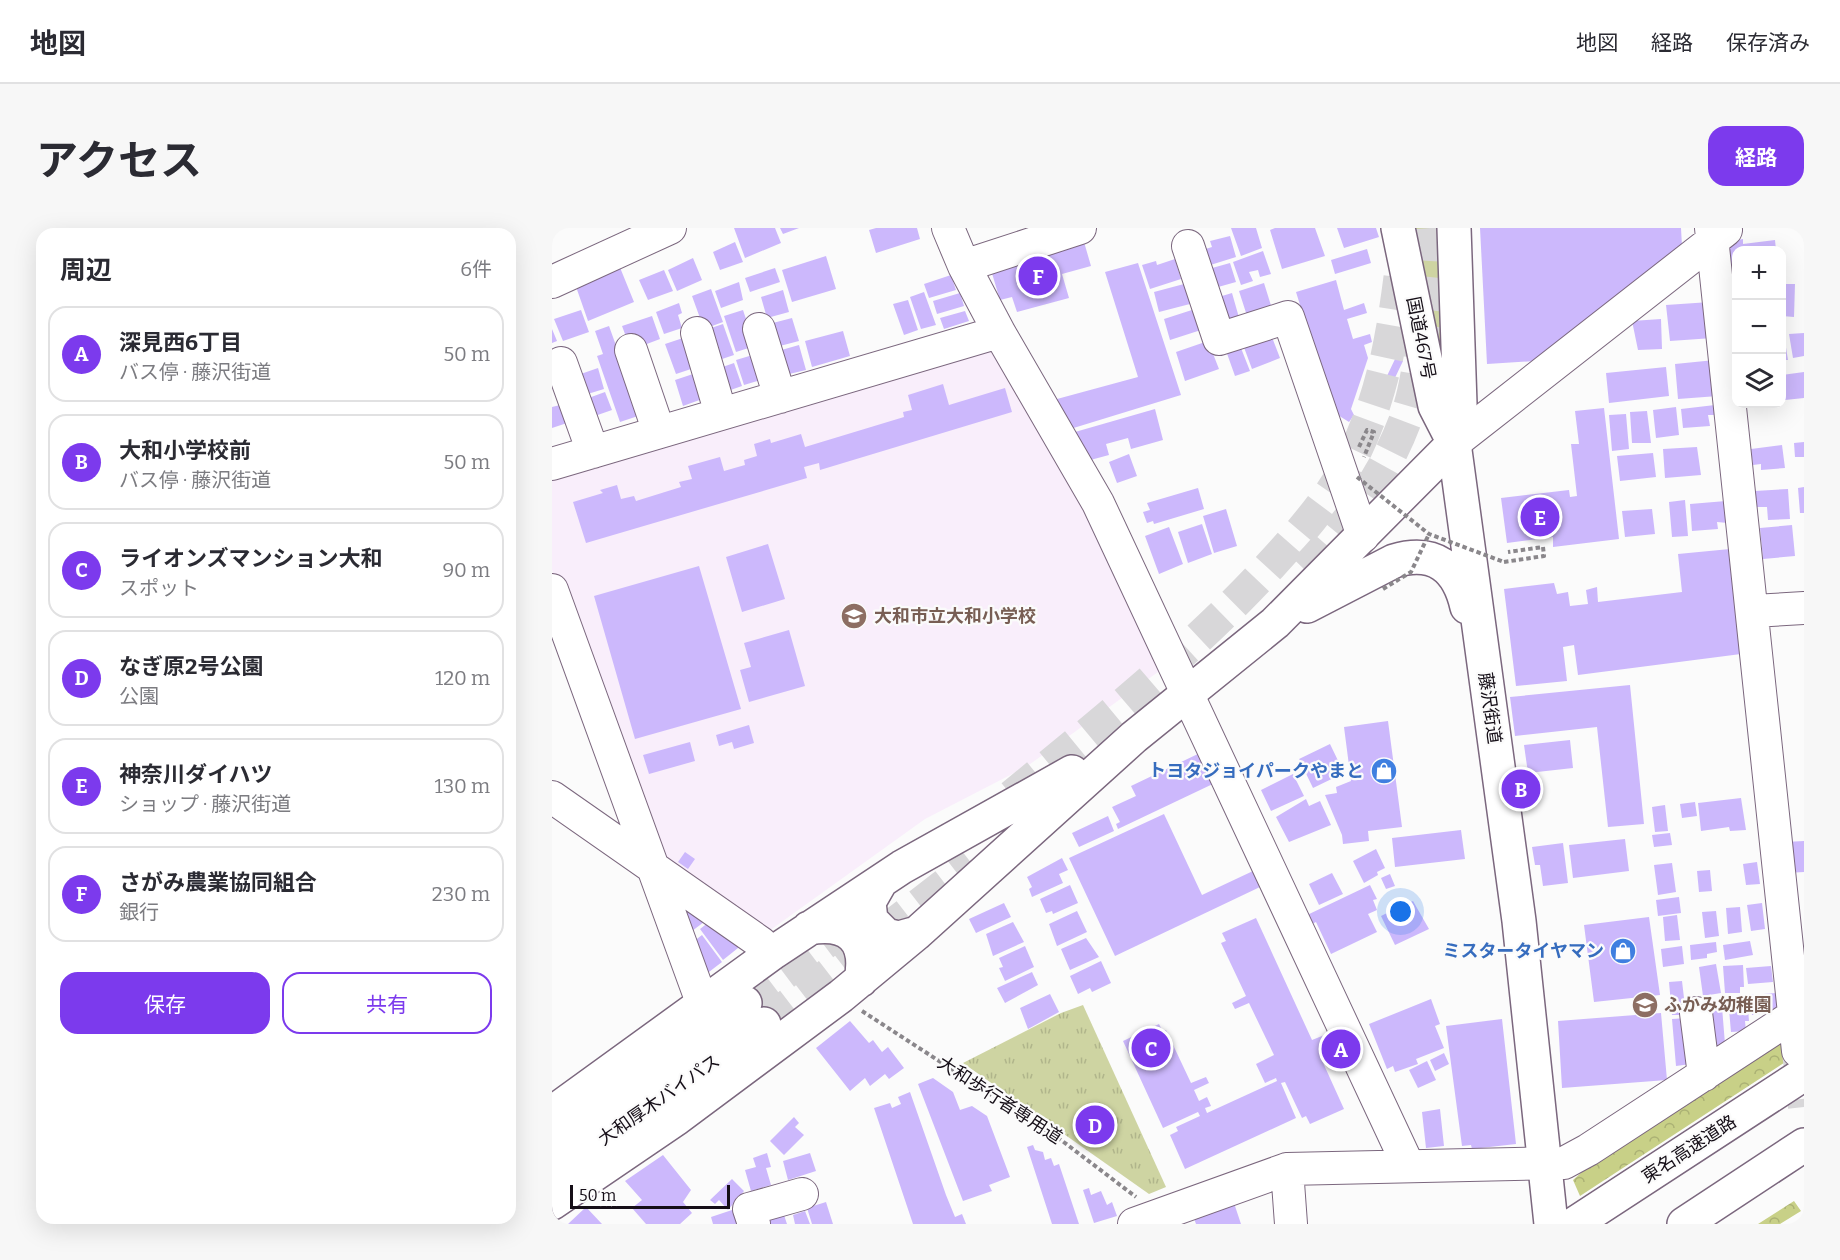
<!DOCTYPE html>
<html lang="ja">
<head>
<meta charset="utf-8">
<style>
  body { margin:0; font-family:Bitter,"Noto Sans JP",serif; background:#f7f7f7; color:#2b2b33 }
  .controls { position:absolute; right:18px; top:18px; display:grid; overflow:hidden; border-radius:12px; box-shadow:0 6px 24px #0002 }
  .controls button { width:54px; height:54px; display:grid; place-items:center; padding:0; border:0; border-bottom:2px solid #e1e1e2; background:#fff; color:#2b2b33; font:30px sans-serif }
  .scale { position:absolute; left:18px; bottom:15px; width:160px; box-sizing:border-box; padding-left:6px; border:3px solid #150e17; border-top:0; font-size:16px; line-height:21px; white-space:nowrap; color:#150e17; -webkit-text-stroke:4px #fbfbfb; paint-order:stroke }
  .you { position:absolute; left:849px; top:684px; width:21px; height:21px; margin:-15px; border:4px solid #fff; border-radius:50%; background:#1a73e8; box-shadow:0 0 0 9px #1a73e833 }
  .badge { display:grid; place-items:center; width:39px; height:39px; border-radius:50%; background:#7c3aed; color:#fff; font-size:20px; font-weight:700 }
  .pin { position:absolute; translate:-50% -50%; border:3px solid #fff; box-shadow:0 2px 6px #0006 }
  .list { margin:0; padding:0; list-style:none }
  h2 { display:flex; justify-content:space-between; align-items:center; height:78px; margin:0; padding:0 24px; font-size:26px }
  h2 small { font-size:20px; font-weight:400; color:#7c7c81 }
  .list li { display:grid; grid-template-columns:39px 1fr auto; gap:18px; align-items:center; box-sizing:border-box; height:96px; margin:0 12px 12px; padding:0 12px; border:2px solid #e1e1e2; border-radius:18px }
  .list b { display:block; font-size:22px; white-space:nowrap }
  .list p { margin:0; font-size:20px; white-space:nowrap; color:#7c7c81 }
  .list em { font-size:20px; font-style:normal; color:#7c7c81 }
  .actions { display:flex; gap:12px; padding:18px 24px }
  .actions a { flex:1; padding:14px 0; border:2px solid #7c3aed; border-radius:18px; text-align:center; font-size:21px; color:#7c3aed }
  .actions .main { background:#7c3aed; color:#fff }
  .icon { flex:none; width:33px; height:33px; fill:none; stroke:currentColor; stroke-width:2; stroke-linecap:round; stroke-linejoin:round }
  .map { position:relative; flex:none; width:1252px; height:996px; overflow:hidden; border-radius:18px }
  header { display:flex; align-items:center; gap:36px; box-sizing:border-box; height:84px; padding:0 30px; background:#fff; border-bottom:2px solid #e1e1e2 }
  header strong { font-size:28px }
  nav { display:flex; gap:33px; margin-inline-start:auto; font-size:21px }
  .intro { display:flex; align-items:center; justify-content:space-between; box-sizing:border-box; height:144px; padding:0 36px }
  h1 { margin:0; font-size:42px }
  .button { padding:15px 27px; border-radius:18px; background:#7c3aed; color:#fff; font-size:21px; font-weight:700 }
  main { display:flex; gap:36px; padding:0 36px }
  aside { flex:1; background:#fff; border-radius:18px; box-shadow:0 6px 24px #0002 }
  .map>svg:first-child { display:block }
  .built { fill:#f9eefb }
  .green { fill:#ced4a2 }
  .forest { fill:url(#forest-crowns) }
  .park { fill:url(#park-tufts) }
  .building { fill:#ccb8fc }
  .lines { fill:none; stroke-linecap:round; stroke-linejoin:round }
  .minor-tunnel { stroke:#d8d7d9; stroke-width:32; stroke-dasharray:32 16; stroke-linecap:butt }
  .highway-tunnel { stroke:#d8d7d9; stroke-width:33; stroke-dasharray:33 16; stroke-linecap:butt }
  .minor-casing { stroke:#7b677e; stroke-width:34 }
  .highway-casing { stroke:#7b677e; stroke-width:36 }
  .path { stroke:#8a878b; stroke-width:4; stroke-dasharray:4.5 3; stroke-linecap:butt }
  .minor { stroke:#fff; stroke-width:32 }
  .highway { stroke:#fff; stroke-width:33 }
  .path-bridge { stroke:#8a878b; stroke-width:4; stroke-dasharray:4.5 3; stroke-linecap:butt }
  .labels { text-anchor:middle; stroke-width:4.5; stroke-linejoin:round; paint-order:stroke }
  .street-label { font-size:18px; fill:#150e17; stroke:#fbfbfb }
  .education-label { font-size:18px; font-weight:bold; fill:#785e54; stroke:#fbfbfb; text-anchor:start }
  .shop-label { font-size:18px; font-weight:bold; fill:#366cbe; stroke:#fbfbfb; text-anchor:end }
</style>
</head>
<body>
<header>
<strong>地図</strong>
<nav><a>地図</a><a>経路</a><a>保存済み</a></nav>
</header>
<div class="intro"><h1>アクセス</h1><a class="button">経路</a></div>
<main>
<aside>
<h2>周辺<small>6件</small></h2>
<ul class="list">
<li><span class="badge">A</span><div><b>深見西6丁目</b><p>バス停 · 藤沢街道</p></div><em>50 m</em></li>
<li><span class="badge">B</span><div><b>大和小学校前</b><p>バス停 · 藤沢街道</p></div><em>50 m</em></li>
<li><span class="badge">C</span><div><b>ライオンズマンション大和</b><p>スポット</p></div><em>90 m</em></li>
<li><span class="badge">D</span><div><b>なぎ原2号公園</b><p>公園</p></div><em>120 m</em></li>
<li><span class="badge">E</span><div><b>神奈川ダイハツ</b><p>ショップ · 藤沢街道</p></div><em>130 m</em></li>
<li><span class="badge">F</span><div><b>さがみ農業協同組合</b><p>銀行</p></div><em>230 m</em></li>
</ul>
<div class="actions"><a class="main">保存</a><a>共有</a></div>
</aside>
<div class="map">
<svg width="1252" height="996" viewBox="0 0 1252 996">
  <defs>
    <pattern id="forest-crowns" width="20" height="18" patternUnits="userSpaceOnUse" patternTransform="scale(1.5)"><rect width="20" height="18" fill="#c8d087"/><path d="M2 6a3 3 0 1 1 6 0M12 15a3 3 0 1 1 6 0" fill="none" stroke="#abb174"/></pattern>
    <pattern id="park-tufts" width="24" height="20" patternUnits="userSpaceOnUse" patternTransform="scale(1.5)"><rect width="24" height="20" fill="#ced4a2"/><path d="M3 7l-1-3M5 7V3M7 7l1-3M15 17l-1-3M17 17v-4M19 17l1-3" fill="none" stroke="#b0b58b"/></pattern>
  </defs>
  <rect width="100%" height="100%" fill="#fbfbfb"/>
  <path class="built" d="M434,116L542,292L608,434L606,444L474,539L373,591L217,703L104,625L0,342V242Z"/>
  <path class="green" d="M858,0H889L899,174Z"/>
  <path class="forest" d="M1237,809L1235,833L1028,968L1021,952L1031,943Z
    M1242,973L1249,983L1228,996H1206Z"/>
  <path class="park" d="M531,777L614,959L597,966L411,835L509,785Z"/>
  <path class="building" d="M182,0H223L229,15L193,30Z
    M228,0H247L231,6Z
    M324,0H365L368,11L324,25L317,2Z
    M679,0H704L710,20L689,28Z
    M723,0H763L773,28L730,41L718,2Z
    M785,0H824L827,9L792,20Z
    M928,0H1129L1130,18L983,133L935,136Z
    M678,8L684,29L652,39L647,23L660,19L658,13Z
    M1191,11V16L1223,12L1224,22H1184V47L1173,48L1175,14Z
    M183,14L191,34L168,42L161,24Z
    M532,14L539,38L510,46L517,70L465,84L460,69L448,72L439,42Z
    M815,21L819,35L783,46L779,32Z
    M711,23L719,46L708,49L706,42L697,44L701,53L689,57L681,34Z
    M274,28L284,61L240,74L230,42Z
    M141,30L150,52L125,63L116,42Z
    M623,31L629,51L598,61L590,37L604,33L605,37Z
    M586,35L629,167L515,202L505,171L586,149L553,44Z
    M678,35L684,54L659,61L653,42Z
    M67,37L82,74L36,93L22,53Z
    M223,40L228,54L198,64L193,50Z
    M112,42L121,63L96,72L87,52Z
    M399,47L404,62L377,70L372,56Z
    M784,52L792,82L812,75L815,85L795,91L801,111L818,106L820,114L812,117L816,130L799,181L802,187L797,194L781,184L744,64Z
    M187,54L191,72L169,80L163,63Z
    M712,55L721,84L696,91L687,63Z
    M632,56L638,76L607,84L602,64Z
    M1230,56H1243L1242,89L1230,88Z
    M159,61L171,94L152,101L140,68Z
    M231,62L237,84L215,90L209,69Z
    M372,64L384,97L369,101L358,69Z
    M408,65L412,78L385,86L381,73Z
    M680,65L688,93L669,99L660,71Z
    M356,72L366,102L352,107L341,76Z
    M1158,74L1161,110L1118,113L1114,77Z
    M127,75L130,85L126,87L130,100L112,106L104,84Z
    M643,81L649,102L618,112L612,91Z
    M29,82L37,104L11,113L2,91Z
    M191,82L203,118L184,124L172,88Z
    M413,83L417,93L392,101L388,90Z
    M100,88L108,111L79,122L70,98Z
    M240,90L247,113L224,119L217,96Z
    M1109,91L1110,121L1086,122L1080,93Z
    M171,96L182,127L164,133L153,102Z
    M57,98L89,187L68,194L45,128L51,126L43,103Z
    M0,101L5,113L0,115Z
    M291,103L298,128L260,139L253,113Z
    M718,104L728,130L700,141L690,114Z
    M1252,105V128L1241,130L1237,106Z
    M1232,107L1236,132H1231L1232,139H1230V108Z
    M134,109L145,139L124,146L113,116Z
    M656,113L667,141L633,153L624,124Z
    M687,115L698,143L683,148L673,120Z
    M247,117L254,142L233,147L226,123Z
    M204,126L212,151L192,157L184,132Z
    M844,129L851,133L841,154L834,150Z
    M1163,132L1166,168L1126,171L1123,136Z
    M182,135L190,158L170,165L162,142Z
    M1114,139L1117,168L1057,175L1054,145Z
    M46,140L52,161L29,168L23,148Z
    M1252,144V170L1233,172L1230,147Z
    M144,145L153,170L131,178L123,152Z
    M391,156L397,177L453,160L460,184L268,242L267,235L252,239L255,250L34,315L21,274L51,265L48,262L65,257L69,271L82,268L84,273L129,259L127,254L140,251L136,238L168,229L172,243L193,237L192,232L205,228L202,216L218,211L219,215L249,206L253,219L352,189L351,184L360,182L356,167Z
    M53,164L60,182L37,190L31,172Z
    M12,176L18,194L0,200V179Z
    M1163,177V187H1156L1158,198L1131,200L1129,181Z
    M1124,179L1127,207L1104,210L1101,182Z
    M1052,180L1067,311L1001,319V309L955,315L949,270L1017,262L1018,269L1025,268L1019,216H1027L1023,183Z
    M603,181L611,212L579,221L576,210L554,216L557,227L531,234L523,204Z
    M1095,183L1099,215H1080L1078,184Z
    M1074,186L1077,221L1060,223L1057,187Z
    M1252,214V229H1243L1242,215Z
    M1230,217L1233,240L1209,242V236L1201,237L1199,221Z
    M1145,219L1149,247L1113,250L1111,221Z
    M1101,225L1104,249L1068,253L1065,228Z
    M577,226L585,248L565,255L557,234Z
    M1252,259V285H1248L1246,260Z
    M646,260L652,281L602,296L601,293L595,295L591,284L598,282L595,275Z
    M1236,261L1238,291L1216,292L1215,279H1205L1203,263Z
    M1133,272L1136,308L1120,309L1117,274Z
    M1174,273L1176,295L1165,294L1166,301L1140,303L1138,276Z
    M674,281L685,318L662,325L651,288Z
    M1100,281L1103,306L1073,309L1070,283Z
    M650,296L660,326L636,335L626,304Z
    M1240,297L1243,328L1211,331L1208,300Z
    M617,299L631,336L607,346L593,308Z
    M216,316L233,371L190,384L174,329Z
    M1178,321L1189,426L1026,447L1022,417L1011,419L1015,453L964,458L952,361L1002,355L1005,366L1016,364L1018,378L1036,376L1034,362L1045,359L1046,374L1130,364L1126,326Z
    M147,338L189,481L83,511L42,368Z
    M237,402L253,458L197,474L188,442L199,439L192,415Z
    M1078,457L1092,596L1056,599L1045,499L963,508L958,469Z
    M836,493L850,599L816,603L817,613L791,616L790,607L773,567L785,565L784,559L799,553L792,499Z
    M197,497L202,515L182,521L180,514L167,518L164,507Z
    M1018,512L1021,540L976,545L972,517Z
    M138,514L143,533L97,546L91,527Z
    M778,516L792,545L761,560L747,531Z
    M650,524L665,554L566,601L564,596L568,594L560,579L584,568L579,558Z
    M741,546L752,568L719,583L709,562Z
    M1189,570L1194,602L1178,603L1177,599L1149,603L1146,575Z
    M754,571L757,578L768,573L779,597L737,614L724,589Z
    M1143,574L1145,588L1130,590L1128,576Z
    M1113,577L1116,603L1103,604L1100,579Z
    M612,586L650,667L701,643L708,659L563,728L517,630Z
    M556,588L562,603L527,619L520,605Z
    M909,602L913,631L843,639L840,610Z
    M1118,605L1120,617L1102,619L1100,607Z
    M1073,611L1077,643L1021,650L1017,617Z
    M1252,613V644L1235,645L1233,614Z
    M1011,615L1016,655L991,658L988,637H983L980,619Z
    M824,621L833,640L825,644L826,647L812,655L801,633Z
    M133,624L143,631L136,641L126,634Z
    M510,630L516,642L507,646L511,655L480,669L477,661L480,659L475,649Z
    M1205,634L1208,656L1194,657L1191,636Z
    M1120,635L1124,664L1106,667L1102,637Z
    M1158,642L1160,663L1147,664L1145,643Z
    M780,645L791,666L767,677L757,656Z
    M838,646L843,658L834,661L829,650Z
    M518,657L526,675L501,686L500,683L494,685L488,671Z
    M818,657L825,671L821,672L825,682L816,686L825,704L779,726L764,694L758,697L753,688Z
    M1127,669L1129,685L1106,688L1104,672Z
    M861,673L877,701L843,717L829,688L841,682L839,678L847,674L850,678Z
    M122,675L156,691L136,706Z
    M452,675L459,689L424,705L417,691Z
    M1210,675L1213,701L1199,703L1195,677Z
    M1188,679L1190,704L1176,706L1174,680Z
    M525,683L535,704L505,718L497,696Z
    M1164,683L1167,708L1153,710L1150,684Z
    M1125,687L1128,712L1113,713L1111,689Z
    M1097,689L1108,767L1042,774L1032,697Z
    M704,690L760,812L775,806L782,822L768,828L792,881L758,896L754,888L750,890L733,854L729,855L744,890L633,941L618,907L626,903L624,899L648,888L646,884L611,900L571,813L607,796L611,804L614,802L639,855L654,849L657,855L642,862L647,873L655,869L659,878L653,880L655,885L725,853L724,850L713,855L704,836L722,827L697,775L683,781L680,775L694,768L669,715L674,713L670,705Z
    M157,694L191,716L171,732L148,701Z
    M461,694L472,714L441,728L434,706Z
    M150,707L170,734L153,747L137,717Z
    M534,710L547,729L518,742L509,721Z
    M1198,713L1201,727L1173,732L1171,717Z
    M1164,714L1165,724L1155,726V730L1139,732L1138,717Z
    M473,718L482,739L453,753L447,740L451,739L447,730Z
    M1130,718L1132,736L1111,739L1109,721Z
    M549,733L559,755L540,764L538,760L526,766L518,748Z
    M1164,736L1169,765L1151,768L1147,739Z
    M1191,737L1192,759H1188V765H1173L1171,738Z
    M1219,738L1221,754L1196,756L1194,740Z
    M480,744L486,757L453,775L445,760Z
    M1130,753L1134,787H1120L1117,754Z
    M1224,765L1226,784L1200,787L1198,767Z
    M498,766L507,784L476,801L468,780Z
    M1195,769L1197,793H1193L1194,803L1179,804L1176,770Z
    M879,771L888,796L883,798L892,820L864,831L866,836L843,844L841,838L835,841L817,796Z
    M1170,779L1173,816L1165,817L1164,812L1152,809L1157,782Z
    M1109,785L1115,852L1010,860L1006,793Z
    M1135,790L1139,836L1124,838L1120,791Z
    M950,791L964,916L920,921L919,917L910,918L894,798Z
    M298,793L317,815L321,812L330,824L336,819L352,840L337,851L333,846L318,858L313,850L298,863L264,820Z
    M892,825L897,836L883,843L878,832Z
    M875,833L884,852L866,860L857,842Z
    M381,850L401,864L408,882L420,878L435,888L458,949L437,957L440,963L411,973L366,856Z
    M358,864L394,967L403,989L410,986L414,996H361L322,880L338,875L340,880L349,876L346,869Z
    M888,881L892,918L874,920L870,884Z
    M242,889L247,895L243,899L252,907L232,927L218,913Z
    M481,917L483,922L491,924L493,932L499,930L502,938L507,936L527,996H500L475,919Z
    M215,925L219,939L214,940L219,957L199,963L193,942L204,939L201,930Z
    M258,925L264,943L236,952L231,933Z
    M111,927L139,962L131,974L140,985L128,996H94L80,980L90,972L73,953Z
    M180,951L192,963L176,982L167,972L163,976L158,972Z
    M537,960L539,967L549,963L555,977L560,974L565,988L542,995L531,962Z
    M681,972L689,996H644L640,985Z
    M274,974L281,996H260L255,980Z
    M34,979L50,996H16Z
    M186,980L189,996H161L159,989Z
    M253,983L258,996H243L241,987Z
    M232,987L235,996H213L212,993Z"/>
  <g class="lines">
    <path class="minor-tunnel" d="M1246,823L1252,879"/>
    <path class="highway-tunnel" d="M753,342C795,298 833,248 854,190C866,157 869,118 873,82C876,55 880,28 878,0
      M460,568C549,495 640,423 718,338C750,303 780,269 802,226C832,165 842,100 850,33
      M193,775L307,689
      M212,796L420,636"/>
    <defs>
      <path id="minor" d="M396,0L412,38L447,104L546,275L856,937
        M1159,0L1246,823
        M636,18L667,111L736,89L811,308
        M412,38L528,0
        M0,54L118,0
        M207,101L228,169
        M145,105L169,186
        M79,122L107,204
        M9,135L41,224
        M902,215L1174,2
        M0,236L447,104
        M0,362L151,777
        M1201,383L1252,380
        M0,569L209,715
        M1144,785L1152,847
        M735,941L739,996
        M202,996L197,981L250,966
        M582,996L735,941L1012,935L1036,922L1252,781"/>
      <path id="highway" d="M846,0L883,178L902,215
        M902,0L908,176L902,215L967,693L999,996
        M755,378L842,333C882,321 906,339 915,379
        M329,653L317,674L319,692L334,707L347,710L365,705
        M257,700C296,693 317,711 309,752
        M0,885L222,724L350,639L520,544
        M0,912L100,844L193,775
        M0,947L212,796
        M0,975L125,890L289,768L365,705L582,509L723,395L902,215
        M1022,996L1252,846
        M1132,996L1252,917"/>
    </defs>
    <use href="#minor" class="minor-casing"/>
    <use href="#highway" class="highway-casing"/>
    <path class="path" d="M807,219L815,202L822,204L812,229
      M952,334L992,328L991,319L956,324
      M310,783L509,912L584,969"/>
    <use href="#minor" class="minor"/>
    <use href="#highway" class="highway"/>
    <path class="path-bridge" d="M805,249L877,306L952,334
      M831,361L859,344L877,306"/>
  </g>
  <defs>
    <symbol id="school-disc" viewBox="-11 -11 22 22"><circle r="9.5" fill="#8d6e63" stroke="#fbfbfb"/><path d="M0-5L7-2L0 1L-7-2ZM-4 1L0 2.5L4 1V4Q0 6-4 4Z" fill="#fff"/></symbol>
    <symbol id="shop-disc" viewBox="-11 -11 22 22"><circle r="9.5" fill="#3f7fe0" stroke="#fbfbfb"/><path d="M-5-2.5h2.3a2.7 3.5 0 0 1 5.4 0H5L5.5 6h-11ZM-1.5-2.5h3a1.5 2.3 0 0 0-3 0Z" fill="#fff"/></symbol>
  </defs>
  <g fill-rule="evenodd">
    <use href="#school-disc" x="287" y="373" width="30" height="30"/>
    <use href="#shop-disc" x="817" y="528" width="30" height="30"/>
    <use href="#shop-disc" x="1056" y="708" width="30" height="30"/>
    <use href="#school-disc" x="1078" y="762" width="30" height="30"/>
  </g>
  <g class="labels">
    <g class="street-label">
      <text transform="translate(869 110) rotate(79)" y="6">国道467号</text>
      <text transform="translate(938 480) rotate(82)" y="6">藤沢街道</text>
      <text transform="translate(107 872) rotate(-35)" y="6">大和厚木バイパス</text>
      <text transform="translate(448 872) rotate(33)" y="6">大和歩行者専用道</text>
      <text transform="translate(1137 921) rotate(-33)" y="6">東名高速道路</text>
    </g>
    <g class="education-label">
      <text x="322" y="394">大和市立大和小学校</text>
      <text x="1112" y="783">ふかみ幼稚園</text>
    </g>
    <g class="shop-label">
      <text x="812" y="549">トヨタジョイパークやまと</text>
      <text x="1052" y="729">ミスタータイヤマン</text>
    </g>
  </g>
</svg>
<div class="controls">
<button>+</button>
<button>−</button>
<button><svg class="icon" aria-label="layers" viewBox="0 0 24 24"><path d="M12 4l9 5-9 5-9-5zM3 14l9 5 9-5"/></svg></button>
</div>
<div class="scale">50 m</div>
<div class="you"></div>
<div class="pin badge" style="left:789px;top:821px">A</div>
<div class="pin badge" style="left:969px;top:561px">B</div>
<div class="pin badge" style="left:599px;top:820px">C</div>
<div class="pin badge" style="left:543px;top:897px">D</div>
<div class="pin badge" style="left:988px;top:289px">E</div>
<div class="pin badge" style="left:486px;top:48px">F</div>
</div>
</main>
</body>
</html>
